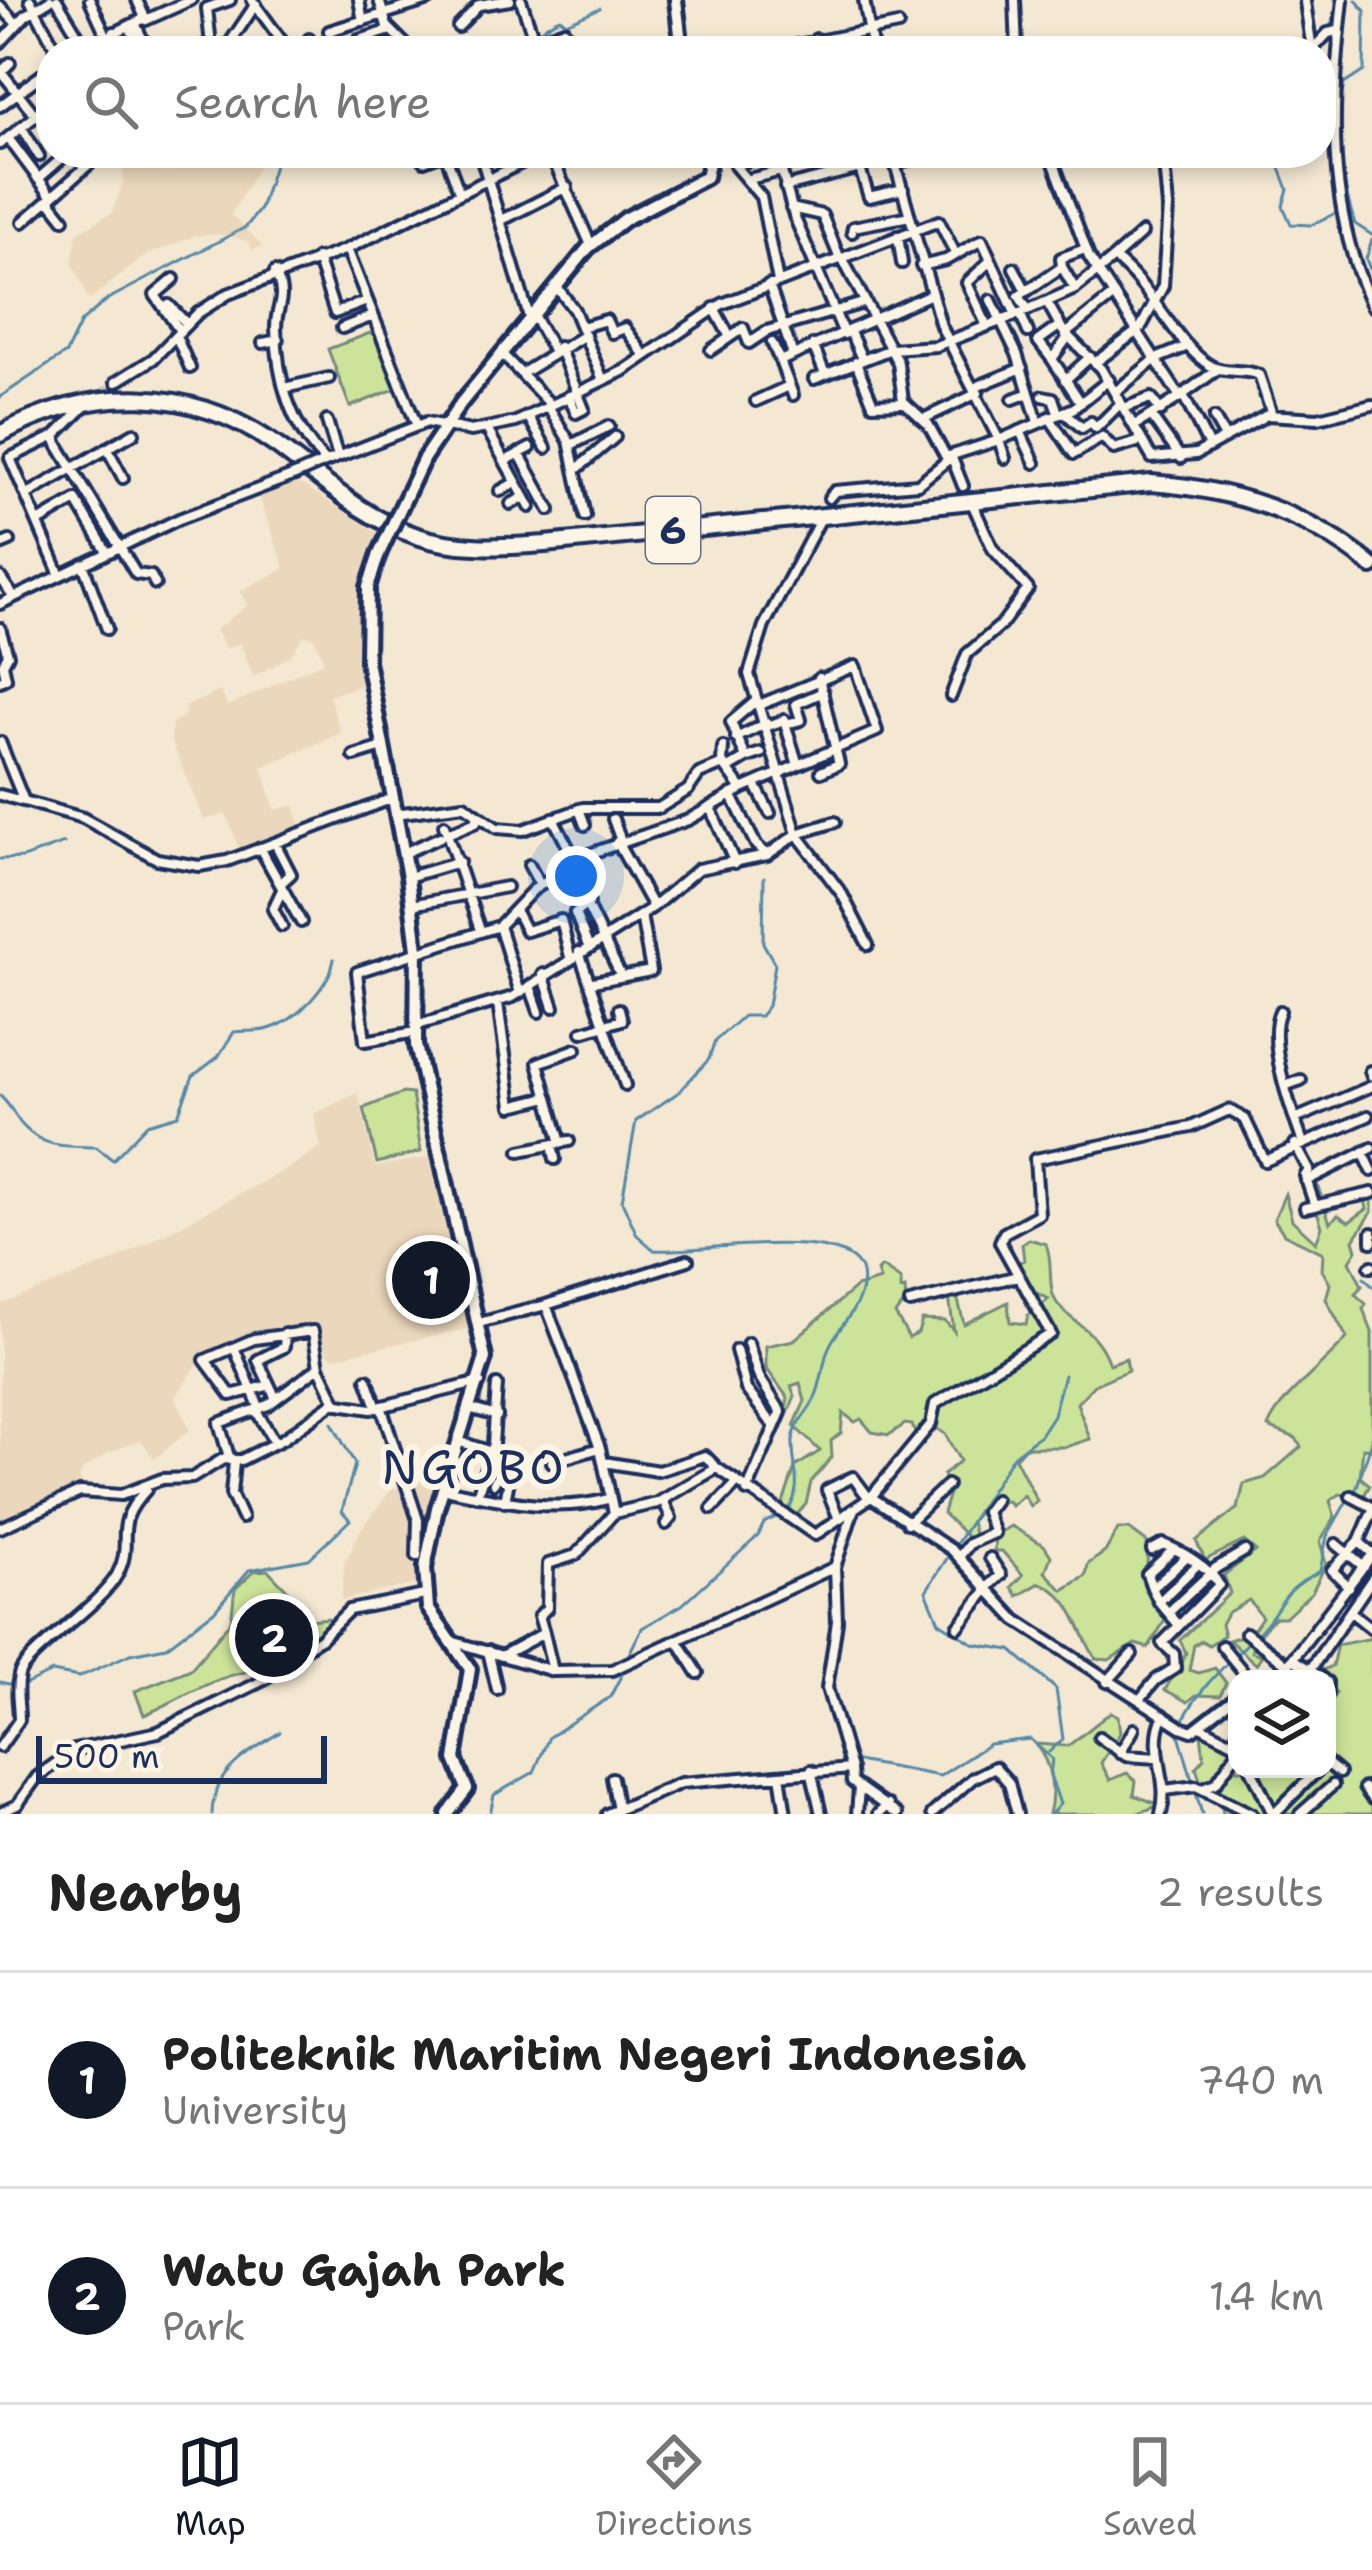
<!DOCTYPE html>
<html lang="en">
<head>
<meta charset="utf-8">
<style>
  body { margin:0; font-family:"Shantell Sans",sans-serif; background:#f6f6f6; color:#222 }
  .controls { position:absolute; right:36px; bottom:36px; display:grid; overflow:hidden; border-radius:24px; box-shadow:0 6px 18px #0003 }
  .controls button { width:108px; height:108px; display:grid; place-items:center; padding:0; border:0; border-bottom:3px solid #e0e0e0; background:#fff; color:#222; font:60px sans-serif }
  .scale { position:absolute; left:36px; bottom:30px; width:291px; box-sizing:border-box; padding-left:12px; border:6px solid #1b2f5e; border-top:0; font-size:33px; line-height:42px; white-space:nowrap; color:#1b2f5e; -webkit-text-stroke:9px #fcf5e5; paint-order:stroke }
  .you { position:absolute; left:576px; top:876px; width:42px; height:42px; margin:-30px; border:9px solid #fff; border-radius:50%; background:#1a73e8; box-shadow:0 0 0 18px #1a73e833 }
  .badge { display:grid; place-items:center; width:78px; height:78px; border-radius:50%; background:#111827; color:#fff; font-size:39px; font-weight:700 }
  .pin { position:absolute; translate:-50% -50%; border:6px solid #fff; box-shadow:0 3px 12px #0006 }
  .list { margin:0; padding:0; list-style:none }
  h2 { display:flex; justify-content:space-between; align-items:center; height:156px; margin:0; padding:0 48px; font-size:51px }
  h2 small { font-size:39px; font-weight:400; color:#767676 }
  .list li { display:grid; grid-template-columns:78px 1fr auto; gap:36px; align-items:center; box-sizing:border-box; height:216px; padding:0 48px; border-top:3px solid #e0e0e0 }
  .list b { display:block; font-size:45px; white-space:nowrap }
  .list p { margin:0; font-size:39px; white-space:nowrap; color:#767676 }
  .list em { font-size:39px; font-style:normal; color:#767676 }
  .icon { flex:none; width:66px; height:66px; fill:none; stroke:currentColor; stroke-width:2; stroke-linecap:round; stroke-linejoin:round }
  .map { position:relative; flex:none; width:1372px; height:1814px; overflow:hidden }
  .search { position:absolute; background:#fff; box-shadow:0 6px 18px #0003; left:36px; right:36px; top:36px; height:132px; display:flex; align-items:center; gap:30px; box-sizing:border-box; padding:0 42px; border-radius:48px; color:#767676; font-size:45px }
  .sheet { height:588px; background:#fff }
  nav { display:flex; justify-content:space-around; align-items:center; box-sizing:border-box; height:168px; border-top:3px solid #e0e0e0; background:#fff; font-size:33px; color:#767676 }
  nav a { display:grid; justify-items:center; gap:6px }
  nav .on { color:#111827 }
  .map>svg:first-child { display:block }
  .built { fill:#ebd8bc }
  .green { fill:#cce499; stroke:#748a7c; stroke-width:3 }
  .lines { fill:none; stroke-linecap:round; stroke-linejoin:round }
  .stream { stroke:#58a; stroke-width:3 }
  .minor-tunnel { stroke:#c9c3bb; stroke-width:8; stroke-dasharray:8 4; stroke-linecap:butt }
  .minor-casing { stroke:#1b2f5e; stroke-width:16 }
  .major-casing { stroke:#1b2f5e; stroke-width:20 }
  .highway-casing { stroke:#1b2f5e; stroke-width:22 }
  .minor { stroke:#fcf5e5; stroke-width:8 }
  .major { stroke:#fcf5e5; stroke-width:10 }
  .highway { stroke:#fcf5e5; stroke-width:14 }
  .minor-bridge-casing { stroke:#1b2f5e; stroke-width:16; stroke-linecap:butt }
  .major-bridge-casing { stroke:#1b2f5e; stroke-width:20; stroke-linecap:butt }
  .minor-bridge { stroke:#fcf5e5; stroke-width:8 }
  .major-bridge { stroke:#fcf5e5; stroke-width:10 }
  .labels { text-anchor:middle; stroke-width:12; stroke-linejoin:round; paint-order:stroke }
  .shield { fill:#fcf5e5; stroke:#5e6a86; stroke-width:3 }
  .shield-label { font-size:39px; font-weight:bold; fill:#1b2f5e }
  .quarter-label { font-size:48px; letter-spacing:3px; fill:#1b2f5e; stroke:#fcf5e5 }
</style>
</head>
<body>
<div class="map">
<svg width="1372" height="1814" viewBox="0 0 1372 1814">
  <rect width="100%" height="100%" fill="#f4e8d2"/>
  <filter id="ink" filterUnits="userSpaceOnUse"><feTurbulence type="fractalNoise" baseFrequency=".00833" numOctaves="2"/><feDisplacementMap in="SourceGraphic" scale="24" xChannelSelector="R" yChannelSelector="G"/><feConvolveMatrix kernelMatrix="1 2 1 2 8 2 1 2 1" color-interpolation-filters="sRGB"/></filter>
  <g filter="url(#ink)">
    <path class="built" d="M123,153H155L166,173L183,165L179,153H266L231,215L263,246L253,250L247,241L219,234L195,236L147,255L89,300L72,262L77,234L112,212L124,181Z
      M292,484L303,485L390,541L371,587L370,649L361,651L364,684L329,696L341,733L262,767L275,810L294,805L302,830L241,853L226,814L204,820L171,740L172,723L184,717L185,707L220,691L228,706L324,661L314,638L304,635L291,655L254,677L240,643L226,649L215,630L247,606L241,591L285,568L258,495Z
      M358,1093L375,1167L438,1155L475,1327L332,1358L309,1326L214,1351L197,1365L176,1397L190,1430L158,1456L154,1459L141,1440L110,1452L83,1469L79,1477L84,1489L0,1525V1305L113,1261L290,1167L321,1147L314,1114Z
      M421,1478H441L416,1584L341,1600L344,1565L361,1529L391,1490Z"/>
    <path class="green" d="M373,332L395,389L350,407L328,349Z
      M403,1093L412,1094L421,1152L377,1163L364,1108Z
      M1316,1181L1330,1223L1338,1215L1349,1222L1367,1209L1365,1200L1372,1196V1212L1354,1240L1357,1250L1350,1261L1362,1286L1355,1294L1366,1304L1363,1309L1372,1332V1449L1363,1448L1360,1477L1370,1485L1362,1499L1340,1494L1330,1501L1335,1517L1320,1541L1326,1564L1312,1592L1285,1617H1275L1252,1642V1652L1262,1655L1256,1664L1229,1640L1251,1633L1262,1617L1249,1600L1227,1613L1221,1624L1224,1635L1209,1645L1202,1641L1194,1645L1189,1670L1199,1673L1215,1668L1226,1683L1220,1696L1196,1695L1188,1702L1165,1690L1186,1653L1180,1640L1230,1593L1224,1575L1256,1551L1244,1541L1205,1560L1196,1541L1238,1508L1244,1484L1265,1478L1301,1447L1296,1438L1268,1427C1278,1399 1324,1365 1347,1338L1326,1299L1330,1284L1322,1270L1323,1253L1284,1234L1274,1219L1285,1194L1292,1220L1316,1242L1322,1227L1308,1182Z
      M1029,1239L1046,1244C1053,1261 1048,1278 1053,1295C1062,1321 1095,1323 1109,1364L1126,1358L1128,1370L1094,1385L1077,1403L1090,1439L1066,1447H1025L1015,1458L1037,1501L1030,1506L1023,1495L1011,1506L1007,1501L986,1503L971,1521L974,1534L969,1539L943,1513L949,1493L943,1475L960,1461L945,1434L933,1426L917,1438L912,1425L905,1424L889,1435L872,1432L861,1419L855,1422L843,1413L841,1433L831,1441L832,1457L811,1482L806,1504L793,1519L781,1509L795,1467L820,1451L794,1426L805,1401L800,1383L791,1386L795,1396L781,1430L788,1398L766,1368V1346L794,1340L856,1287L880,1280L877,1271L882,1267L901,1280V1290L905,1289L906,1302L895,1314L909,1338L918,1333L922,1320L945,1321L954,1331L949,1298L957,1296L964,1324L1008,1302L1010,1322L1026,1324L1028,1315L1049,1299L1033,1291L1013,1265L1024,1260L1022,1244Z
      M1011,1526L1044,1545L1051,1556L1045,1572L1063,1590L1086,1576L1088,1564L1105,1552L1118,1529H1129L1148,1543L1146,1586L1167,1617L1148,1648L1135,1644L1109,1660L1096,1659C1079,1633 1073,1594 1040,1583L1018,1596L1012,1587L1023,1575L1002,1551H994L995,1535Z
      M268,1570L290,1593L300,1621L328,1618L341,1629L280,1675C241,1657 181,1700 144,1715L135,1691L191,1669L231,1621L235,1589L254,1571Z
      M1372,1638V1814H1223L1218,1781L1201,1784L1196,1767L1204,1758L1201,1734L1214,1739L1230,1732L1237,1719V1769H1327V1708L1336,1693L1318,1672L1332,1666L1337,1645Z
      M1111,1712L1118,1716L1120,1733L1101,1763L1110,1780L1127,1773L1136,1781L1134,1795L1160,1805L1136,1814H1049C1055,1791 1052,1764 1035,1744L1068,1746Z"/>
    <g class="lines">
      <path class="stream" d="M1356,0L1365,11L1364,71L1344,84C1334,129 1341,181 1355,224L1372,235
        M1329,29L1340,3L1335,0
        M512,51C533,42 539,26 560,18L566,23L600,8
        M1274,153L1288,189L1283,206L1291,224L1311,225L1350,206
        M1372,240L1366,259L1372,274
        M0,397L66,353L81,322L108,299L246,227L260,209L278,153
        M0,859L23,858L64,843
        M0,1096C11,1105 15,1118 24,1127C45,1149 68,1146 96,1147L113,1160L147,1124L178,1115L193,1076L218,1057L234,1032C247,1030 259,1033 272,1028C297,1020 330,985 334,959
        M1364,1278L1372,1286
        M1355,1492L1372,1441
        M626,1660L642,1628L682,1605L758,1536L764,1523L788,1511C804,1484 792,1469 793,1441C794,1425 807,1414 814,1400C821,1386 822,1371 826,1356C833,1328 868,1306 862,1273C853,1223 689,1254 654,1250L637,1235L622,1201L636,1121L679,1092L709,1059L715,1041L743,1016H760L768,1006L775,964L763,943L764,877
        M0,1682L13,1685
        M22,1686L52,1672L79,1677L130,1654L166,1647L214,1611L249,1570L309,1559L350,1520L342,1511L355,1464L332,1423
        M1182,1722C1201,1685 1227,1664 1256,1635C1286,1605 1275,1595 1320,1571L1327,1536L1348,1499
        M1178,1731L1202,1814
        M1049,1752L1063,1739L1056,1689L1011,1650L974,1644L939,1622L926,1591L1013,1456L1040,1435L1053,1415L1064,1375
        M851,1760L940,1776L989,1744L1030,1739L1052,1759L1050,1775L1060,1804L1051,1814
        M212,1814C213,1770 247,1754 280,1732
        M490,1814L494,1795L534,1772L549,1737L610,1697L624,1670"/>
      <path class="minor-tunnel" d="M93,400L116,382"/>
      <defs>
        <path id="minor" d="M30,0L57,51
          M57,0L85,47
          M90,0L106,35
          M252,0L289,51
          M359,0L363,21
          M379,0L387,26L412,51
          M521,0L538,51
          M864,0L873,51
          M1015,0L1017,51
          M1343,0C1331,106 1326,207 1372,306
          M1305,2L1312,50
          M0,6L17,24
          M146,20L191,0
          M135,23L148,51
          M129,26L135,40
          M458,27L479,5L510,0
          M329,31L429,0
          M114,32L122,51
          M107,35L114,51
          M816,39L820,51
          M359,40L391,30
          M537,40L564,30L568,41L546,51
          M0,43L26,15L50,0
          M210,45L225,50L256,4
          M1312,50L1328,33L1338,31
          M78,51L145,18L137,0
          M172,51L211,45L207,8L230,0
          M302,51L312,47L309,39
          M381,51L403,42
          M766,51L898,25
          M0,70L32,111L51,120
          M1,72L10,63
          M0,106L51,68
          M22,128L39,156
          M8,138L52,197
          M0,144L37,115
          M445,153L459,191
          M480,153L529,317
          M550,153L591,245
          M579,153L582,156
          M767,153L735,166L761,197L778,282
          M777,153L794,216L844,334
          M855,153L869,197L903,189
          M892,153L941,326L999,440L1074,408L1109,380
          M1050,153L1089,257L1180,397L1134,426
          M424,161L445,153
          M894,163L945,153
          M38,179L68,153
          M749,179L781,171
          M785,187L860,168
          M49,200L64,219
          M791,208L822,215L840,259
          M500,221L567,187
          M23,222L102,153
          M852,232L853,227L910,216
          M898,236L902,263
          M347,249L417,426
          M1115,257L1142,233
          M317,258L335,313L367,301
          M842,258L898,363L903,401L928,424L946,457L999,440L1005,458
          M921,266L946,260L982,240L1016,315
          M1062,267L1075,289
          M1014,268L1026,291
          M275,272C288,302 276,302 276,328C277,380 290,424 325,462
          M174,279L155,295L180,331
          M769,285L793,355
          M557,287L574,310L603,380
          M991,300L1017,354L1038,422
          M1047,302L1063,331L1101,369L1152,458L1196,454L1267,415L1318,418L1372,405
          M169,305L186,323
          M714,308L730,337L743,328L749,343L767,331L863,303
          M1028,310L1019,296L1062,267L1061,258L1085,249
          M1020,313L1028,332
          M533,315L553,350
          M987,326L967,283L991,260
          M582,327L606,320L612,333L625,328L645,356
          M342,328L373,316
          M850,332L862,359
          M1065,334L1114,295
          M176,336L190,368
          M1068,337L1052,359L1081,403
          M263,343L278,340
          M772,343L780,361
          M813,345L825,374
          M559,347L584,409L576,413L569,396
          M711,350L730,337
          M501,353L550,404
          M1052,359L1038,341L1059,326
          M856,362L873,404L903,403
          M1096,362L1140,329L1163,286L1168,207L1163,153
          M521,374L585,335
          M814,379L891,349L936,346L1016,315L1075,289L1114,258C1153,287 1176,346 1211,366C1226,374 1244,368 1259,375L1272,415
          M1065,380L1090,357
          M116,382L153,359L198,313L228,294L347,249L542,153
          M976,387L1022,368
          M284,388L329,378
          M1115,392L1156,359L1188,346
          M793,395L780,361L929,295
          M1183,395L1209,446
          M1043,396L1053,398L1058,413
          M1181,396L1218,369
          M1013,399L1029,393
          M756,401L789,386
          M548,406L569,441L585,516
          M83,408L55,436L58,445L136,574L151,576L155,584
          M1124,408L1151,398L1161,411
          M1064,412L1082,428L1091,422L1096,428L1121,403
          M528,416L546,448
          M1151,416L1181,458
          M1049,417L1074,454L1102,437
          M1214,418L1225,437
          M923,419L978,393
          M327,421L338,457
          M487,429L530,507
          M1020,431L1035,463
          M55,436L10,458L59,573
          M1102,437L1114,449L1141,441
          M571,445L609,426
          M107,448L123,478
          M519,453L550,510
          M952,458L963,486
          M505,461L530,448
          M320,464L427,422L471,431L516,422L625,370L722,304L939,221L956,255
          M577,469L615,437
          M500,491L516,482
          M28,494L134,433
          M829,498L835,491L918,484L949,459
          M511,504L524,497
          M820,520L764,626L749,674L797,834L842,894L868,945
          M40,521L76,500L107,552
          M0,545L10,541
          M83,564L107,629
          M0,577L13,596
          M0,604L179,519L295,475
          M0,628L8,655L3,664L6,678L0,681
          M819,678L839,764L821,772
          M951,696L967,654L1001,625L1028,589L993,549L972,503
          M786,724L801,720L796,704L823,692
          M768,726L784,720L798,765
          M736,738L767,723
          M0,742L24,801L83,818L157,859L199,866L227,861L393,798
          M723,747L722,762L742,789
          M354,756L383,747
          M746,758L761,753
          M729,768L746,758L731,722L757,700
          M755,784L770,813
          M731,794L756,845L767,855L797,834L835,822
          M0,795L23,801
          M710,807L735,863
          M579,809L585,825
          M395,814L464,805L497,828L523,830L583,808H659L688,790L699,774L723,764
          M553,818L576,862
          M613,819L621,841
          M444,825L480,930
          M447,834L476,822L478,816
          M617,842L653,907
          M275,843L291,874L280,884
          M260,848L301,922
          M404,853L440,837
          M529,865L540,885
          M568,866L621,976
          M408,877L459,862
          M281,892L273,909L282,926
          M411,905L506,887
          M515,910L526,931L561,920L570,957
          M499,926L520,993
          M588,946L575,913L589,903
          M579,952L625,1085
          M543,974L554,1007
          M593,982L651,971L641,915
          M530,986L539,1012
          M498,1003L512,1106L548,1097L561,1143
          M1280,1011C1266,1040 1291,1110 1302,1140
          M418,1025L513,997L653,907L698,869L767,855
          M416,1032L365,1041L357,972L499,926L533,890L589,854L688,820L742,789L877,731L855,666L759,705
          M582,1032L622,1020L619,1009
          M1370,1071L1372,1077
          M1287,1085L1301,1080
          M547,1095L538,1063L576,1049
          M1295,1119L1372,1086
          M1295,1144L1309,1170L1305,1176L1315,1206
          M552,1145L555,1159
          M520,1151L569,1141
          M1363,1152L1372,1171
          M1306,1181L1372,1148
          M1305,1208L1372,1193
          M1372,1233V1242
          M1370,1267L1372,1266
          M910,1303L1018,1276
          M546,1305L688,1260
          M479,1323L546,1305L600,1448L614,1513L657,1503L717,1468L815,1535L871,1497L952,1550L1016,1620L1181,1727L1192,1731L1237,1696
          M736,1350L746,1389L774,1426
          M236,1352L260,1409
          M367,1379L377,1407
          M267,1386L231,1395L205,1360L254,1339L313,1331L319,1367L337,1404
          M276,1399L258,1360L284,1347L285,1334
          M381,1406L418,1520L417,1556
          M472,1409L497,1416
          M256,1410L275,1443
          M461,1442L491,1452
          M230,1460L219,1423L268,1405L319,1367
          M234,1462L231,1494L242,1518
          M552,1462L600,1448
          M604,1462L658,1471L705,1456L717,1468
          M494,1483L498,1476L511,1478
          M444,1489C499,1500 554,1514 608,1499
          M747,1491L781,1412L759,1377L748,1343
          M477,1496L493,1444L497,1385
          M1351,1496L1372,1507
          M871,1497L931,1424L935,1404L1051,1334L1000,1242L1004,1233L1039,1214L1035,1159L1191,1127L1229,1110L1245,1119L1265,1161L1368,1116
          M663,1500L671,1518L666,1524
          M505,1502L511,1469
          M712,1509L737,1483
          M1372,1512L1359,1542L1372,1553
          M839,1519L827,1490L853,1477L868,1497
          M907,1523L947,1485
          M0,1528L80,1492L121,1495L162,1479L192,1478L223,1459L241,1460L283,1439L333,1403L371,1409L480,1382
          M994,1533L986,1512L995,1500
          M1336,1544L1364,1567
          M959,1557L969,1544L991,1534
          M1349,1587L1332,1570L1359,1542
          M987,1588L1001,1575L990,1558
          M1152,1588L1147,1574L1174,1549
          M1159,1602L1152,1588L1184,1559
          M1169,1612L1216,1568L1245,1551
          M1352,1613L1372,1629
          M1177,1623L1159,1602L1196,1566
          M958,1627L988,1589
          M544,1633L553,1671
          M1246,1633L1289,1666
          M451,1641L553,1671L612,1670L835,1567
          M679,1643L698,1673
          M1222,1646L1249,1679
          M488,1651L497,1689
          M503,1655L544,1633L539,1616L547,1608L548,1564L576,1555L614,1513
          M1294,1660L1310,1670L1305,1679
          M273,1669L320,1639L349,1610L425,1595
          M1277,1679L1372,1555
          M1323,1679L1310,1670L1372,1579
          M1107,1682L1132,1654
          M1327,1682V1693
          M1140,1699L1156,1680L1175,1668L1174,1654L1162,1643L1219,1585C1211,1568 1181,1551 1163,1544L1152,1550
          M1200,1726L1237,1745
          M1099,1737L1126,1756L1159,1758
          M0,1747L19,1720C19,1703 15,1692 19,1675C23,1655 101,1605 117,1575C136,1540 109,1529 146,1490
          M1120,1753L1134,1729
          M1327,1763L1339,1773
          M851,1769L852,1782L897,1814
          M1251,1769L1273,1814
          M811,1770L821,1814
          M780,1775L786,1814
          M612,1778L618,1810
          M1203,1788L1216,1783L1237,1752
          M1364,1788L1372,1799
          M1165,1790L1196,1786L1252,1814
          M0,1813L17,1805L37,1777L74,1750L158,1732L266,1679
          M607,1814L681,1783L851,1769L827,1688L837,1621L835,1567L854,1509
          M857,1814L859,1788
          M878,1814L888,1805
          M932,1814L973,1778L995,1767L1009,1783L1017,1814
          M1161,1814C1171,1778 1147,1748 1164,1715
          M1274,1814L1319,1769
          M1300,1814L1333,1785"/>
        <path id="major" d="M676,0L682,51
          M424,458L461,403L588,248L625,219L706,177L711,153
          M379,554L368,587L367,661L408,877L417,949L416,1045L485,1358L437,1508L425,1568L428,1608L470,1669L455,1759L467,1789L448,1814"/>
        <path id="highway" d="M0,434C91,385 191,384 277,446C322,479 363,518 417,536C458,550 502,547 545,544L1151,483C1232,489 1309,513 1372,566"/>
      </defs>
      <use href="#minor" class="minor-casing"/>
      <use href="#major" class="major-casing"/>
      <use href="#highway" class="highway-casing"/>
      <use href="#minor" class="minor"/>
      <use href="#major" class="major"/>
      <use href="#highway" class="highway"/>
      <defs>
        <path id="minor-bridge" d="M295,475L320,464"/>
        <path id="major-bridge" d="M379,554L424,458"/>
      </defs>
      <use href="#minor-bridge" class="minor-bridge-casing"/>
      <use href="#major-bridge" class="major-bridge-casing"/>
      <use href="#minor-bridge" class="minor-bridge"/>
      <use href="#major-bridge" class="major-bridge"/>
    </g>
  </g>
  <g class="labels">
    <rect class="shield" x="646" y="497" width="54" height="66" rx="9"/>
    <g class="shield-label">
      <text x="673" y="544">6</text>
    </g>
    <g class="quarter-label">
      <text x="474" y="1484">NGOBO</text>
    </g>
  </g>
</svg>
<div class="controls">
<button><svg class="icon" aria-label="layers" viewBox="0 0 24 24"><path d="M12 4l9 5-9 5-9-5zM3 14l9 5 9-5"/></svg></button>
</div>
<div class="scale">500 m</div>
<div class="you"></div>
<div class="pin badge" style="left:431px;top:1280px">1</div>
<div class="pin badge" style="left:274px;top:1638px">2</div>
<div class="search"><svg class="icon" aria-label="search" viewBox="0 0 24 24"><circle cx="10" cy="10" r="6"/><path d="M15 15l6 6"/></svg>Search here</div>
</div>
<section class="sheet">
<h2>Nearby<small>2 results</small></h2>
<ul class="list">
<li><span class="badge">1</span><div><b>Politeknik Maritim Negeri Indonesia</b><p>University</p></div><em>740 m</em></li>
<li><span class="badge">2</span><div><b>Watu Gajah Park</b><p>Park</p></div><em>1.4 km</em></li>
</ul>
</section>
<nav>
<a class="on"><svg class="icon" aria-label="map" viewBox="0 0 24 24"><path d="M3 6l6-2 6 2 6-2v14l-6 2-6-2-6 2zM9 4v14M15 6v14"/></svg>Map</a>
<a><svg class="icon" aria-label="directions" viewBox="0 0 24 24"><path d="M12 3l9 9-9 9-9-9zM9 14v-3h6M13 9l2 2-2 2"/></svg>Directions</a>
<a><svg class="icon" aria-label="saved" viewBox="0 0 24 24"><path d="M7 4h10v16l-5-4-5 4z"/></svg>Saved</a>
</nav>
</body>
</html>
